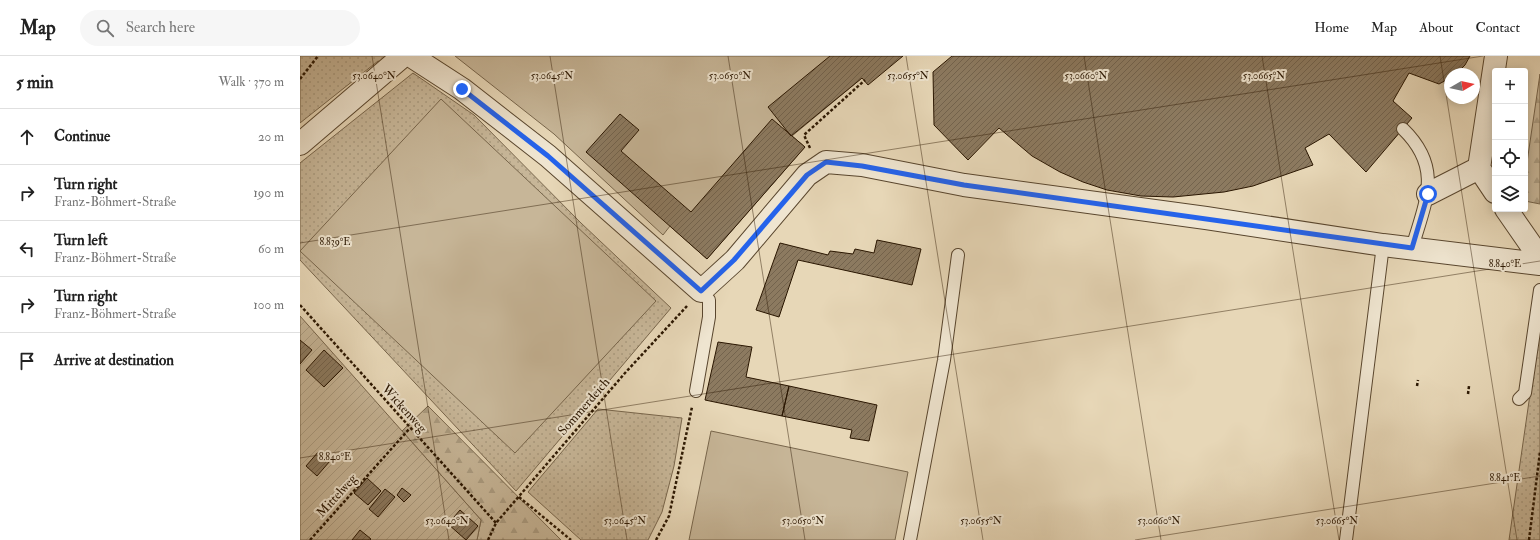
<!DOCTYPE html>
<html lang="en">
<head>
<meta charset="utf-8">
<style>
  body { margin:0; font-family:"IM FELL Double Pica",serif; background:#f6f6f6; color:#222 }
  .controls { position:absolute; right:12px; top:12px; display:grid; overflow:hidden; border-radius:4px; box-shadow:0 2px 10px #0003 }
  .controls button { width:36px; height:36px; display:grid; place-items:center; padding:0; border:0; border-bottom:1px solid #e0e0e0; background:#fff; color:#222; font:20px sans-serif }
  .compass { position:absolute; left:1144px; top:12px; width:36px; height:36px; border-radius:50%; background:#fff; box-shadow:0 2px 10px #0003; rotate:81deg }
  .stop { position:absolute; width:12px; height:12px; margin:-9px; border:3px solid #2563eb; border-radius:50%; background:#fff }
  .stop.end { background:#2563eb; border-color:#fff; box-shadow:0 1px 4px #0008 }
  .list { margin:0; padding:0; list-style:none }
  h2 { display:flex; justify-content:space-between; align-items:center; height:52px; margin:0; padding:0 16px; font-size:17px }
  h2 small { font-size:13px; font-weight:400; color:#767676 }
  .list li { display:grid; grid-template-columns:26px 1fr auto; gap:12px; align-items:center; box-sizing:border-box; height:56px; padding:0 16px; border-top:1px solid #e0e0e0 }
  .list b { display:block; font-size:15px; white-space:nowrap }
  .list p { margin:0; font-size:13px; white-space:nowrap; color:#767676 }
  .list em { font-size:13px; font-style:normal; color:#767676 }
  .icon { flex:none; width:22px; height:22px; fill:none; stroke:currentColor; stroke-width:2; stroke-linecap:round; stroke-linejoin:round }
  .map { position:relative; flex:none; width:1240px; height:484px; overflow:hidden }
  header { display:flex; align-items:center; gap:24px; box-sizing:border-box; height:56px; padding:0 20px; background:#fff; border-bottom:1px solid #e0e0e0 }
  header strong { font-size:19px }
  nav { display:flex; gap:22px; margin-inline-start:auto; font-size:14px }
  .search { width:280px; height:36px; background:#f6f6f6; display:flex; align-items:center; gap:10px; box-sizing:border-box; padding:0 14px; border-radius:22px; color:#767676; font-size:15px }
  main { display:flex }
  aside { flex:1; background:#fff }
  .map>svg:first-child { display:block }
  .grass { fill:url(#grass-dots); stroke:#78664c }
  .forest { fill:url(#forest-firs); stroke:#78664c }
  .garden { fill:url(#garden-furrows); stroke:#78664c }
  .pitch { fill:#c7b698; stroke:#78664c }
  .building { fill:url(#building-hatch); stroke:#2a1601 }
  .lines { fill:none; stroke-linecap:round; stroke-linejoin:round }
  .lane-casing { stroke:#59462e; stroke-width:14 }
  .street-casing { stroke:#59462e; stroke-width:24 }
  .path { stroke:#2a1601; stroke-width:2.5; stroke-dasharray:3 2; stroke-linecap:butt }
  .lane { stroke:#efe5d0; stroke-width:12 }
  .street { stroke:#efe5d0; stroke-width:22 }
  .route { stroke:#2563eb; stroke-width:5 }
  .ticks { fill:none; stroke:#2a1601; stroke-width:1; stroke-opacity:0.45 }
  .labels { text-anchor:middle; stroke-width:4; stroke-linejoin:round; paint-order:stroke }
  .street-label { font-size:13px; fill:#2a1601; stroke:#efe5d0 }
  .ticks-label { font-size:10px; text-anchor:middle; fill:#2a1601; stroke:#efe5d0; stroke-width:4; stroke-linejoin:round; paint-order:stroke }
</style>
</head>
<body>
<header>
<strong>Map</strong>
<div class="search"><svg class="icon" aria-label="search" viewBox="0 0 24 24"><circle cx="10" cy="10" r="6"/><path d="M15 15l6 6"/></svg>Search here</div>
<nav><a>Home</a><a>Map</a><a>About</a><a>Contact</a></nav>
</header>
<main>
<aside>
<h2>5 min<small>Walk · 370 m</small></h2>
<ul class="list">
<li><svg class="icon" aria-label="ahead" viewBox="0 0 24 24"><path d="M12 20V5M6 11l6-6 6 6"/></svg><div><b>Continue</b></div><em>20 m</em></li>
<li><svg class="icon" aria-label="right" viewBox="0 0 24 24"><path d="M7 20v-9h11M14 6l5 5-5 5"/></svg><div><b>Turn right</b><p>Franz-Böhmert-Straße</p></div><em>190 m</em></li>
<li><svg class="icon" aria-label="left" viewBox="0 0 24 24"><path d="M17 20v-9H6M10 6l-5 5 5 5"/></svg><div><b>Turn left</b><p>Franz-Böhmert-Straße</p></div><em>60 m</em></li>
<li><svg class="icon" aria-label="right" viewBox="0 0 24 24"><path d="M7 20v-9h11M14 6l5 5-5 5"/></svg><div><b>Turn right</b><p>Franz-Böhmert-Straße</p></div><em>100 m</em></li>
<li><svg class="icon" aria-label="arrive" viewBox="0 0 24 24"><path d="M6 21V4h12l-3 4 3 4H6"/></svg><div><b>Arrive at destination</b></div></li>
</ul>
</aside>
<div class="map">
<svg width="1240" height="484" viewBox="0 0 1240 484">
  <defs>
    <pattern id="grass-dots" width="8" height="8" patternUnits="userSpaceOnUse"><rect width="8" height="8" fill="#c7b698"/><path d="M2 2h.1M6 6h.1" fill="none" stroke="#ab9c81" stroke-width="1.8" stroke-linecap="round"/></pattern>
    <pattern id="forest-firs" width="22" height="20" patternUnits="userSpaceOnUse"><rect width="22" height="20" fill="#c7b698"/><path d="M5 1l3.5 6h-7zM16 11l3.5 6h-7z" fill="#ab9c81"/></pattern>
    <pattern id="garden-furrows" width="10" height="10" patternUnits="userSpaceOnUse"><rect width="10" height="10" fill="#c7b698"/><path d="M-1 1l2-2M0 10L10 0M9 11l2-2" fill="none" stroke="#ab9c81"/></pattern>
    <pattern id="building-hatch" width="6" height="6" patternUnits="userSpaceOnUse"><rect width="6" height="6" fill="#8c7a60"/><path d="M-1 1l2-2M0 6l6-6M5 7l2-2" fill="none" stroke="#73634d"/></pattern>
  </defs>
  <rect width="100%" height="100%" fill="#e7d7b7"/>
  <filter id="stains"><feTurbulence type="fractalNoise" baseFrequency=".005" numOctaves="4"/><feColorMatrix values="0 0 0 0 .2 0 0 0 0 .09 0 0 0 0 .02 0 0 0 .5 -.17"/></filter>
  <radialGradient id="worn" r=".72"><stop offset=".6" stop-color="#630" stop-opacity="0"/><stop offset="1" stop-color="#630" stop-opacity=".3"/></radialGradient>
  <path class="grass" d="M0,0H92L84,7L78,5L0,67Z
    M113,17L174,59L281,167L371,252L216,435L0,204V107Z
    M1240,269V484H1209Z
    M298,353L382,362L374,410L362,456L348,484H281L228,436Z"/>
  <path class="forest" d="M1240,18V148L1225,145V120Z
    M128,350L261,484H177L181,464L102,375Z"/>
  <path class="garden" d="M0,260L181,464L177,484H0Z"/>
  <path class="pitch" d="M155,0H603L562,22L492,80L505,91L407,203L370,170L363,179L254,78Z
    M141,43L356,245L215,397L0,195Z
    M411,375L608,416L595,484H389Z"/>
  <path class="building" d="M530,0H603L568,29L562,22L491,80L468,51Z
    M652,0H1170L1165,9L1156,18H1150V22L1139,28L1109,17L1093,45L1112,62L1066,116L1029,78L1005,92L1013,109L953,130L924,136L873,141L841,140L807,134L783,126L760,116L732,100L699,72L668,104L634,69L633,16Z
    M320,58L339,74L321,95L391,156L472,63L505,91L407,203L286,96Z
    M577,184L621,193L612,229L498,204L479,261L456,254L480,187L528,199L530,195L553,198L555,193L574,197Z
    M0,284L12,294L0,308Z
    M418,286L452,291L446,321L489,330L482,360L405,344Z
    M24,294L43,312L24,331L6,314Z
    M489,330L577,349L569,385L550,382L552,374L482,360Z
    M19,395L30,405L17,420L6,410Z
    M67,422L81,435L68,449L54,437Z
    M102,432L111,439L104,446L97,439Z
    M85,433L95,441L78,461L69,453Z
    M160,454L178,470L166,484L148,468Z
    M60,474L71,483L70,484H52Z"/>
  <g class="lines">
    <defs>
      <path id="lane" d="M1103,73C1143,112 1126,144 1112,192
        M396,335L409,261V244L401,235
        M1219,343L1225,337L1240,234
        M610,484L644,304L658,199
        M1046,484L1083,189"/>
      <path id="street" d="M111,0L162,33L248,100L401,235L435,204L507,119L526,106L562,109L664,129L906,162L1083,189L1240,208
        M0,88L103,0
        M1195,136L1179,112L1196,0
        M1128,138L1179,112
        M1206,153L1240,202"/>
    </defs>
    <use href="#lane" class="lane-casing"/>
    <use href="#street" class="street-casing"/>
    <path class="path" d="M0,23L18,0
      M510,92L504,79L565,24
      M0,249L196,467
      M1117,330L1118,324
      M1168,338L1169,330
      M219,441L271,484
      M10,484L110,372
      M188,484L196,467L325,317L387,250
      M356,484L369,460L392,351
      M1229,484L1240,396"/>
    <use href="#lane" class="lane"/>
    <use href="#street" class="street"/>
  </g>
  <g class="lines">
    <path class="route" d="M162,33L248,100L401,235L434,204L507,119L526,106L562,110L664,129L1112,192L1128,138"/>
  </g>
  <path class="ticks" d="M72,0L149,484M250,0L327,484M428,0L505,484M606,0L683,484M784,0L861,484M962,0L1039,484M1140,0L1217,484M0,187L1183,0M0,402L1240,205M835,484L1240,420"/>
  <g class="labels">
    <g class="street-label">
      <text transform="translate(283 350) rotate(-49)" y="5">Sommerdeich</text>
      <text transform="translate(105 352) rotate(48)" y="5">Wickenweg</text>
      <text transform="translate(36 439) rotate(-48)" y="5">Mittelweg</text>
    </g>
  </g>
  <g class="ticks-label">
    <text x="74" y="23">53.0640°N</text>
    <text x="252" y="23">53.0645°N</text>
    <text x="430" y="23">53.0650°N</text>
    <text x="608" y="23">53.0655°N</text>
    <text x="786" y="23">53.0660°N</text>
    <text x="964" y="23">53.0665°N</text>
    <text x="35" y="189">8.839°E</text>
    <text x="1205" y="211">8.840°E</text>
    <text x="35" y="404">8.840°E</text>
    <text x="1205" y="425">8.841°E</text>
    <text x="147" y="468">53.0640°N</text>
    <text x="325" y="468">53.0645°N</text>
    <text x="503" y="468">53.0650°N</text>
    <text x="681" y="468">53.0655°N</text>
    <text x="859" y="468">53.0660°N</text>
    <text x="1037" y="468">53.0665°N</text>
  </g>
  <rect width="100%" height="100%" filter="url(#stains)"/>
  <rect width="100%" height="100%" fill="url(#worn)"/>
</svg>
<div class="controls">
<button>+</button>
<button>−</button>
<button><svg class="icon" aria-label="locate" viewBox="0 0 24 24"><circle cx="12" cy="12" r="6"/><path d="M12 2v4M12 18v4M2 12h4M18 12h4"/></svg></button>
<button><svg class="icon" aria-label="layers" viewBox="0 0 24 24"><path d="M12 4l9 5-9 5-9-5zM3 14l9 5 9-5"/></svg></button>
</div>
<svg class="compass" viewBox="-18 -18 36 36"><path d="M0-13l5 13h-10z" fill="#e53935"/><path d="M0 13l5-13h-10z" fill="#767676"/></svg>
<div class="stop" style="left:1128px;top:138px"></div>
<div class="stop end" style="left:162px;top:33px"></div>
</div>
</main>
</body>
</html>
